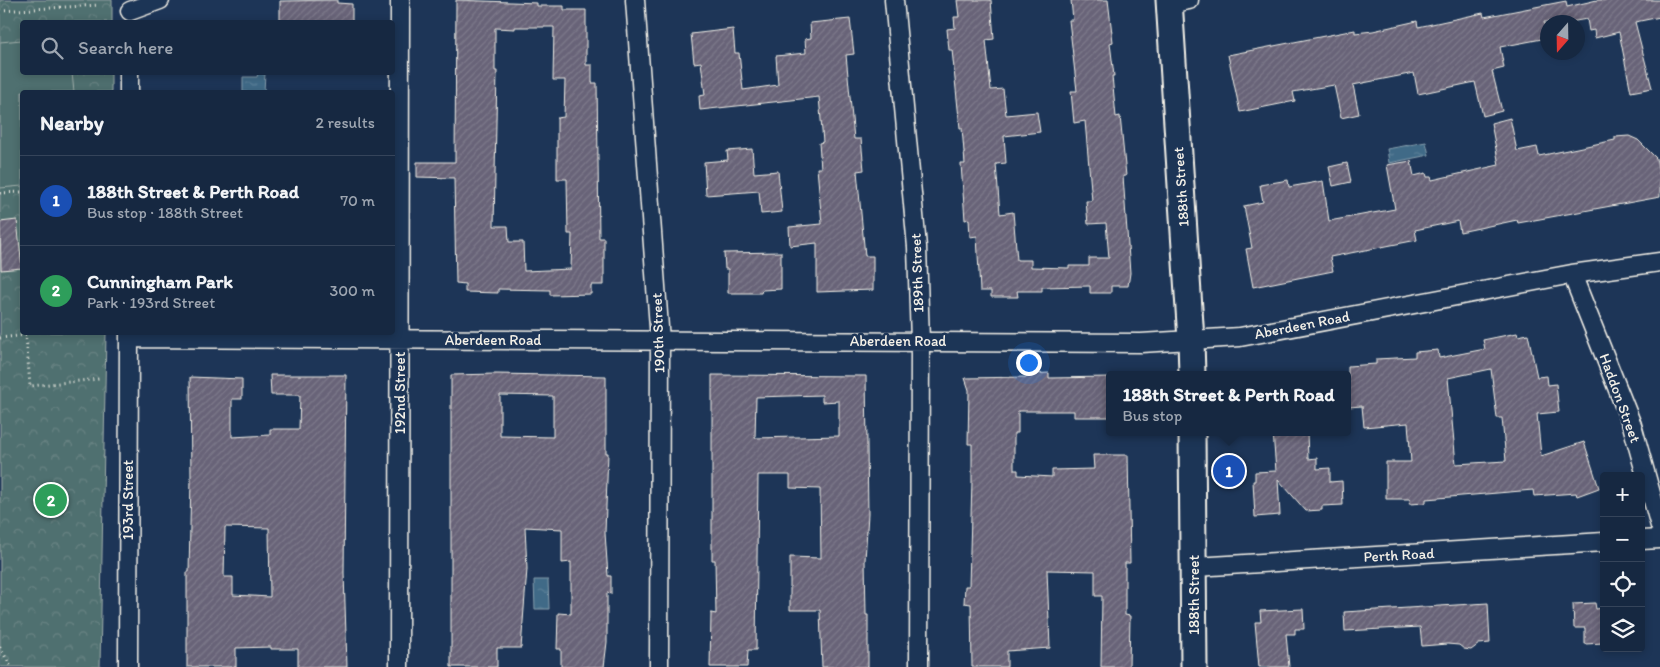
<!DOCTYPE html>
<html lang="en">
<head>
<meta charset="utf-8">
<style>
  body { margin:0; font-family:Itim,sans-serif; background:#1f3048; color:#f1f3f6 }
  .controls { position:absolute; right:15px; bottom:15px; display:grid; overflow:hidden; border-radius:5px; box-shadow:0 2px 8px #0003 }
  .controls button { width:45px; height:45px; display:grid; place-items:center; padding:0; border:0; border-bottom:1px solid #35445a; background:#162841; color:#f1f3f6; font:25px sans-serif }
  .compass { position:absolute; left:1540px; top:15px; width:45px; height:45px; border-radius:50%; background:#162841; box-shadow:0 2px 8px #0003; rotate:200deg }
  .you { position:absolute; left:1028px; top:362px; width:18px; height:18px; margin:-12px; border:4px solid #fff; border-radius:50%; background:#1a73e8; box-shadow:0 0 0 8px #1a73e833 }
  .badge { display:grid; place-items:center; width:32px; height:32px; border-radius:50%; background:#95b2f1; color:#fff; font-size:16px; font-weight:700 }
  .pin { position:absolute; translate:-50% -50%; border:2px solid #fff; box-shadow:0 1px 5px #0006 }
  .popup { position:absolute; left:1106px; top:371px; width:245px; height:65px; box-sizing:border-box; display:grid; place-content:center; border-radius:5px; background:#162841; filter:drop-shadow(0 1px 4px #0005); font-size:16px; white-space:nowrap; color:#9ea6b1 }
  .popup b { font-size:19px; color:#f1f3f6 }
  .popup::after { content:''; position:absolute; left:50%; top:100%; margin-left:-10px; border:10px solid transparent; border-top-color:#162841 }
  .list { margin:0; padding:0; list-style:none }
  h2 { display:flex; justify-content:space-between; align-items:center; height:65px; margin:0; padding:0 20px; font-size:21px }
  h2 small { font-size:16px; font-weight:400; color:#9ea6b1 }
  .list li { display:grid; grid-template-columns:32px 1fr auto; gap:15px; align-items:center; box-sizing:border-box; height:90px; padding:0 20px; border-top:1px solid #35445a }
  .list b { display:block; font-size:19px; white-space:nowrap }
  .list p { margin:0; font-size:16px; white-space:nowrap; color:#9ea6b1 }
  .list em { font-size:16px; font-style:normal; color:#9ea6b1 }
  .icon { flex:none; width:28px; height:28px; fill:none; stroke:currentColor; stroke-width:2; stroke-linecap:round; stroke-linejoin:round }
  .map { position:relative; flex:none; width:1660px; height:667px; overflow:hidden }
  .search { position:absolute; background:#162841; box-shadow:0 2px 8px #0003; left:20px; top:20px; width:375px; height:55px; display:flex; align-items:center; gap:12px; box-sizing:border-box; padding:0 18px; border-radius:5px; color:#9ea6b1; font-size:19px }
  .panel { position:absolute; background:#162841; box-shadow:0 2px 8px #0003; left:20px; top:90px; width:375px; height:245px; border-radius:5px }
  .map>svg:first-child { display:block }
  .park { fill:url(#park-crowns); stroke:#a2b0ac }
  .pitch { fill:#4f6f6f; stroke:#a2b0ac }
  .water { fill:url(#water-ripples); stroke:#88a0ae }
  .building { fill:url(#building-hatch); stroke:#f4f1e8; fill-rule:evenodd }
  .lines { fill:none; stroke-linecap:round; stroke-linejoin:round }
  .street-casing { stroke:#f4f1e8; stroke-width:21 }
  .secondary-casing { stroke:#f4f1e8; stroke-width:29 }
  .path { stroke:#f4f1e8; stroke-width:3; stroke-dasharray:1 4; stroke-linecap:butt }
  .street { stroke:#1d3557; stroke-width:18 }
  .secondary { stroke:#1d3557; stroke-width:25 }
  .labels { text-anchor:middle; stroke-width:5; stroke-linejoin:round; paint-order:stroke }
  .street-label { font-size:15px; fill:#f4f1e8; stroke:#1d3557 }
</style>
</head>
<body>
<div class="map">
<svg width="1660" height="667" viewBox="0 0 1660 667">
  <defs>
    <pattern id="park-crowns" width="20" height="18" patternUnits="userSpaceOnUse" patternTransform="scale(1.25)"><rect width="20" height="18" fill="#4f6f6f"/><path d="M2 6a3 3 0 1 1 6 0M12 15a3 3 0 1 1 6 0" fill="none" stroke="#698484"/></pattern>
    <pattern id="water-ripples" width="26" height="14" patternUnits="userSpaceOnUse" patternTransform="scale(1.25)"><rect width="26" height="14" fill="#406a87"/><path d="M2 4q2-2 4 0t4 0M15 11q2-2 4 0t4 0" fill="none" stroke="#5c8098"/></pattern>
    <pattern id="building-hatch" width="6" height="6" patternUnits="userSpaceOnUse" patternTransform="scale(1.25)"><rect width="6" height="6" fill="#686378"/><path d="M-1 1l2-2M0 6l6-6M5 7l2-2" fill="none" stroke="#7e7a8b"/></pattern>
  </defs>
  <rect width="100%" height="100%" fill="#1d3557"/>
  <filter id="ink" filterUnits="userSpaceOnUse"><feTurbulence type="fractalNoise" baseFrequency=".02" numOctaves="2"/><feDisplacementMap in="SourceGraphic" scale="10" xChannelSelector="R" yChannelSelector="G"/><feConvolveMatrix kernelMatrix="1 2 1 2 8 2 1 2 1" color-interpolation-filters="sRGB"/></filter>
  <g filter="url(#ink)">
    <path class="park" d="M0,0H112V22H22V72L111,73V92H22V332L106,333L100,667H0Z"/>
    <path class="pitch" d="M22,40V72L72,73L74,92H22V186L0,188V42Z"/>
    <path class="water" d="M258,73H265L264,92H243V77H257Z
      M1426,142L1429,155L1389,163L1387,149Z
      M534,580H548L549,609H535Z"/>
    <path class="building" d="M337,0V3L352,4V22H280V1Z
      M456,0L537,3V6H564V10H586V65H592V83H597L599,238H604V285H591V294L550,295V290L498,289V293L465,292V284L456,283L454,178L417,177V162H455ZM515,27H554L553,80H565L564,117L557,118V179H567L568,234H572L571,269L524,271L523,242H509L508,226H494L497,71H495V28L515,29Z
      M957,0H991L994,39L986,40L991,90L1003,89L1006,115L1037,112L1040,132L1004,136L1006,163L996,164L1000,214L1013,212L1017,260H1031V267L1069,268V266H1089V258H1109L1106,223L1088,224L1086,201H1092L1085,121L1074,123L1071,91H1077L1069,20H1073L1071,0H1108L1113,42L1110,43L1114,76H1112L1116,117L1120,116L1126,176H1123L1130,273L1128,286H1111V293H1090V286L1042,287V291H1017L1018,297H991V291H980L977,236L970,237L969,219L965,220L961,164H965L962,128H960L952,50H949L947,29L955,28L954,17H959Z
      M1597,0H1660V17L1635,22L1652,88L1631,92L1619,32L1595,38L1594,30L1589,31L1587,19L1570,22H1544L1547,38L1500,47L1504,68L1492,71L1502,111L1483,116L1475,82L1418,94L1414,73L1353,85L1359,114L1341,118L1334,85L1293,92L1295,101L1240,112L1228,55L1355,30V33L1373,31L1417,21L1418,27L1483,13L1484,17L1566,1L1567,7Z
      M850,19L854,54L846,55L854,139H861L864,170L857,171L865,256H873V290L817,292V243L790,246L789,227L822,224L817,168H821L819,143L823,142L819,97L700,110L699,96L705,95L701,62L694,63L691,34L733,29L735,53H739L743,90L778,85L776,56L806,53L805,39L811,38L810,23Z
      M1510,118L1517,151L1537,147L1539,156L1615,140V137L1629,136L1638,140L1656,158L1660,178V197L1518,223L1517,220L1460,232L1458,221L1415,230L1417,240L1330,257L1333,271L1253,287L1246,249L1252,248L1244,206L1263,202L1260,185L1288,180L1289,187L1323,181L1329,221L1395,209L1387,165L1411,161L1414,176L1426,173L1427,177H1431L1432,180L1499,165L1491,123Z
      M752,149L754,173L778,171L782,212L761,214L759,191L706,195L704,162L728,160L727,151Z
      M1347,163L1351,182L1333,186L1329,167Z
      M17,220L22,268L1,270L0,222Z
      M781,252V289L762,290L761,293H728V269H725L724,253Z
      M1517,333L1518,336L1528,334L1537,377L1547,376L1548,385L1556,384L1559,412L1537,414L1541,456L1584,442L1599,488L1577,496L1576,493L1534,496L1533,490L1426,499V503L1409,504L1410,499H1386V462H1411L1408,423L1364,427L1362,406L1348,407V366L1376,364V359L1415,357V352L1438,350L1439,358L1485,349L1483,340ZM1491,369L1497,418H1502L1506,461L1456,464L1448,378Z
      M1049,373V378L1110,377V417H1074V411H1018V433H1014V470H1018V475L1052,477V470L1094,469L1093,455H1128L1130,563H1125V615L1130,616L1129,667H1101L1102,596H1095V571L1047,570L1050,648L1007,651V667H972L971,604L964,603L965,586H969L972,481V444H968L969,390L965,378L1027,377V374Z
      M496,374L606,376V453H608L605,533L608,576H611V594L607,593V642L604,667H561V649H557L558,613L571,614V562L562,563V529L525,527L527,569L521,648H497V667H451V375ZM500,395L553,396V437L500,436Z
      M270,375H346L344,573L347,667H298V649H271V647L236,648V667H187V572H189L191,479L190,377L242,379V399H232V437L270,435V429H299L300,395H271ZM225,527L269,528L270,597L233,595V577H224Z
      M712,375L866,376L868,514L865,560L866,615H868V667H822L820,610H790V557L821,558L820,489L790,488V475H758L756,650H748L747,667H710L711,613L716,614L715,560H712ZM822,395V402L839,401V436L755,438L756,397Z
      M1273,432H1307L1308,459L1317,458V469L1330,468V482L1342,481L1343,505L1322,506V510L1306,511L1278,479L1280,515L1255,517L1253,481H1255V472L1276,471Z
      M1488,603L1490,643L1479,644L1471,650L1464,649L1459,645L1447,644L1422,646L1420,627L1345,631L1344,612Z
      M1595,603L1596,609L1604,608V643L1585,644V628H1574L1573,604Z
      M1303,609L1304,629H1295V634H1286L1289,667H1259L1255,622H1261L1260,611Z"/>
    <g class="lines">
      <defs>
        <path id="street" d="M635,0L660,341L659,667
          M894,0L917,247L920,341L919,667
          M1169,4L1189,0
          M130,11L160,0
          M129,92V72
          M1572,274L1632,425L1660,526
          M129,338L1141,343L1240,337L1572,274L1660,262
          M1641,540L1660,539
          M1195,567L1604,542
          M128,667L129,332
          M399,667L400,0"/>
        <path id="secondary" d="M1169,0L1191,340L1192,375
          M1192,432L1194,667"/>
      </defs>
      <use href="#street" class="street-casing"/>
      <use href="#secondary" class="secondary-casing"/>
      <path class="path" d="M0,11L99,5
        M0,193L22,192
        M0,338L26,335L30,386L99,379
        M0,647L11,667"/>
      <use href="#street" class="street"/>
      <use href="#secondary" class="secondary"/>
    </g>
  </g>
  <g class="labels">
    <g class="street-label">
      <text transform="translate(1181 187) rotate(-94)" y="5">188th Street</text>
      <text transform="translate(917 273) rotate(-92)" y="5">189th Street</text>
      <text transform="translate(1302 325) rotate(-11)" y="5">Aberdeen Road</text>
      <text transform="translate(658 333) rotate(-92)" y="5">190th Street</text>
      <text x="493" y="345">Aberdeen Road</text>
      <text x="898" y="346">Aberdeen Road</text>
      <text transform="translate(400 393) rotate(-90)" y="5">192nd Street</text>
      <text transform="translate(1620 398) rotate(70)" y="5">Haddon Street</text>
      <text transform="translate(128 500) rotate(-90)" y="5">193rd Street</text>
      <text transform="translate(1399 555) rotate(-3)" y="5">Perth Road</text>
      <text transform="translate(1194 595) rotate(-90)" y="5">188th Street</text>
    </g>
  </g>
</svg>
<div class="controls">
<button>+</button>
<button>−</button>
<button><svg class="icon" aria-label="locate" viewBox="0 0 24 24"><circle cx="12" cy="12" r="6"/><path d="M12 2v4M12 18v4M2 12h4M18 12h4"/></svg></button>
<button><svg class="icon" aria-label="layers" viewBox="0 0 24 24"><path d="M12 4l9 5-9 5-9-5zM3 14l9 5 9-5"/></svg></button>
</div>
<svg class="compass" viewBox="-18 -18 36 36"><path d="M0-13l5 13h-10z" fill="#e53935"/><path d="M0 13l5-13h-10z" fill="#9ea6b1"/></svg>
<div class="you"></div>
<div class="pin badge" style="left:1229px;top:471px;background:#1a4fb4">1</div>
<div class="popup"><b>188th Street &amp; Perth Road</b>Bus stop</div>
<div class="pin badge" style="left:51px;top:500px;background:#2e9e5b">2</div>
<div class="search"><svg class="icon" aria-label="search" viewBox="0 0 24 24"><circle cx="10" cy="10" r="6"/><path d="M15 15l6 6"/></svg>Search here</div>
<section class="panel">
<h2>Nearby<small>2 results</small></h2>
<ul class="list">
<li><span class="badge" style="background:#1a4fb4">1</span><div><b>188th Street &amp; Perth Road</b><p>Bus stop · 188th Street</p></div><em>70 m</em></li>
<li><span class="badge" style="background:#2e9e5b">2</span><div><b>Cunningham Park</b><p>Park · 193rd Street</p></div><em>300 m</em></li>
</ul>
</section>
</div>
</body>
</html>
